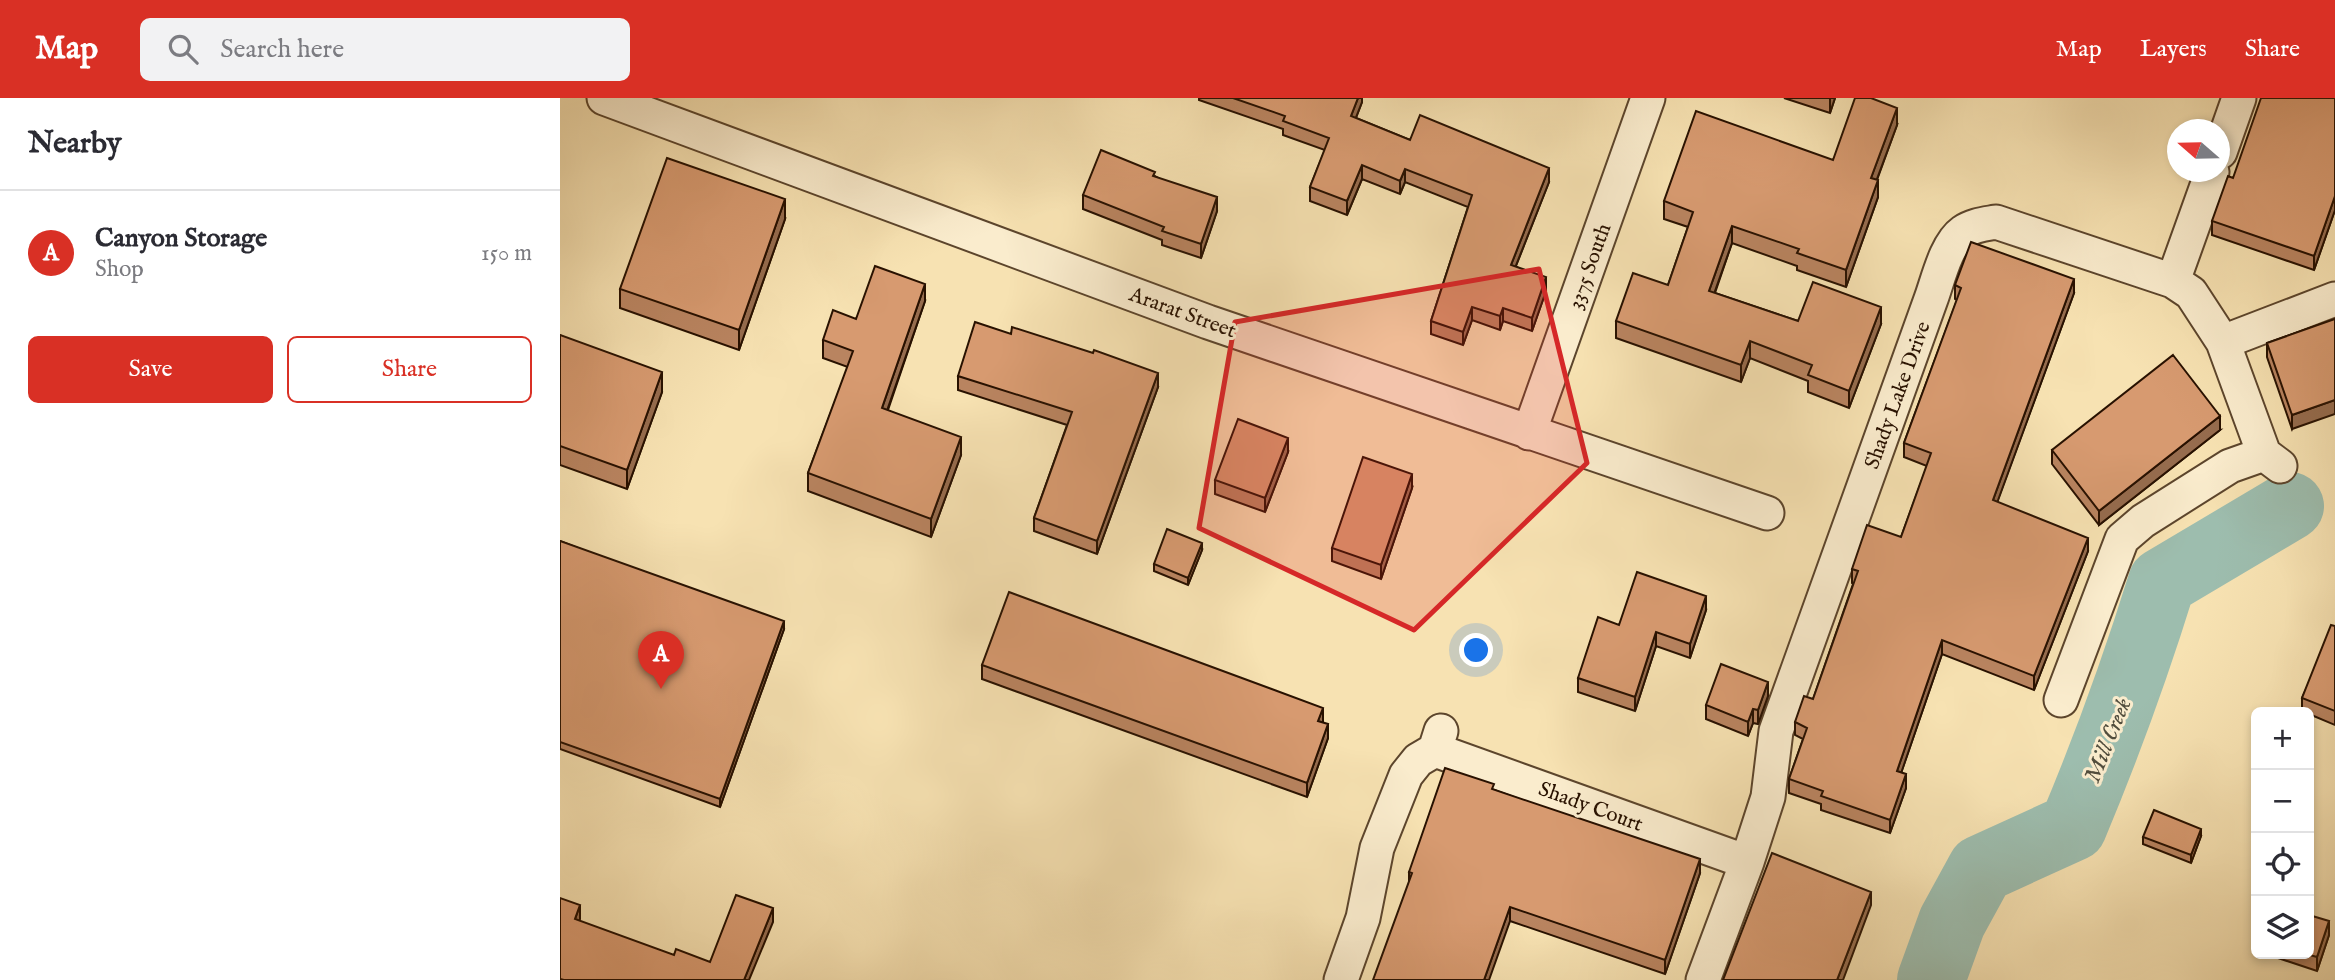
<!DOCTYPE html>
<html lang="en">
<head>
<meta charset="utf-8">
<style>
  body { margin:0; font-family:"IM FELL English",serif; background:#f2f2f3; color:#2b2b33 }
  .controls { position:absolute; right:21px; bottom:21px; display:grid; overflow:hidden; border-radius:10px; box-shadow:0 4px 10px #0003 }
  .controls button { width:63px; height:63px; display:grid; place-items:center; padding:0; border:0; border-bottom:2px solid #e1e1e2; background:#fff; color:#2b2b33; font:35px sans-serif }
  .compass { position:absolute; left:1607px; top:21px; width:63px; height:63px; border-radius:50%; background:#fff; box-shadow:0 4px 10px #0003; rotate:290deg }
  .you { position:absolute; left:917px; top:553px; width:24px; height:24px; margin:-18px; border:5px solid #fff; border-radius:50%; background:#1a73e8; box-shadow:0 0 0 10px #1a73e833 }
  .badge { display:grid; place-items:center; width:46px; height:46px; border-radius:50%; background:#d93025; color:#fff; font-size:23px; font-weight:700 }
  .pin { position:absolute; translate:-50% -58px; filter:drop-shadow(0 2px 4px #0008) }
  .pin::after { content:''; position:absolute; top:37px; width:24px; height:21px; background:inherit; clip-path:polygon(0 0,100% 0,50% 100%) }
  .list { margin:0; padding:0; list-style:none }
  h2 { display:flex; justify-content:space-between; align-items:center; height:91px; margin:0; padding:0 28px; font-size:30px }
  h2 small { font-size:23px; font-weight:400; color:#7c7c81 }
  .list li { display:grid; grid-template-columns:46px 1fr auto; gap:21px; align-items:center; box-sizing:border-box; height:126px; padding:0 28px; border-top:2px solid #e1e1e2 }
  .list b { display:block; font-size:26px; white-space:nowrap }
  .list p { margin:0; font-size:23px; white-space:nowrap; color:#7c7c81 }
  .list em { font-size:23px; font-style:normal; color:#7c7c81 }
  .actions { display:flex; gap:14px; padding:21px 28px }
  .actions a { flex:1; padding:16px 0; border:2px solid #d93025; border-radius:10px; text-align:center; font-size:24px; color:#d93025 }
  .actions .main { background:#d93025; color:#fff }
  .icon { flex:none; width:38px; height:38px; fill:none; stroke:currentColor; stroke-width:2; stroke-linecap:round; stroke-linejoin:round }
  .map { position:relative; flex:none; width:1775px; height:882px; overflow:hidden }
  header { display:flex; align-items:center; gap:42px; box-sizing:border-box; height:98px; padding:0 35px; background:#d93025; color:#fff }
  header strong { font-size:33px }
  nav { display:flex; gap:38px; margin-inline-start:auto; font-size:24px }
  .search { width:490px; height:63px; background:#f2f2f3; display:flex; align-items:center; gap:18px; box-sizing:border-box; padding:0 24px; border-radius:10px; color:#7c7c81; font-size:26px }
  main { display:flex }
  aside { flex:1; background:#fff }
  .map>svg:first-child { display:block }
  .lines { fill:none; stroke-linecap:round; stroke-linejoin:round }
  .river { stroke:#9dbdae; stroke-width:68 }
  .minor-casing { stroke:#5c452c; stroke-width:37 }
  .minor { stroke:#faeccd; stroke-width:33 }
  .wall { fill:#b98460; stroke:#281100; stroke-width:2 }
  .shaded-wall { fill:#966c4e; stroke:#281100; stroke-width:2 }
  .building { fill:#d79a70; stroke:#281100; stroke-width:2 }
  .marked { fill:#d62828; fill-opacity:0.2; stroke:#d62828; stroke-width:5; stroke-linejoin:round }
  .labels { text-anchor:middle; stroke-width:6; stroke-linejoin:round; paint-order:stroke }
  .street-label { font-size:21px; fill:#281100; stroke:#faeccd }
  .water-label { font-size:23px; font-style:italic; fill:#514d3d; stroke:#faeccd }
</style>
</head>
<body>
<header>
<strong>Map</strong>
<div class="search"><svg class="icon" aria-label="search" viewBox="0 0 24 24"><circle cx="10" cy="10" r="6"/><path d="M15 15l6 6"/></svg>Search here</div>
<nav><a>Map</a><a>Layers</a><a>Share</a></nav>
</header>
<main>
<aside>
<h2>Nearby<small></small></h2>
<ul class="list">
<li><span class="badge">A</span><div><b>Canyon Storage</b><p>Shop</p></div><em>150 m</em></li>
</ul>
<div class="actions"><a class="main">Save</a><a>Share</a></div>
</aside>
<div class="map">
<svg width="1775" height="882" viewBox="0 0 1775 882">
  <rect width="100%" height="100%" fill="#f7e2b2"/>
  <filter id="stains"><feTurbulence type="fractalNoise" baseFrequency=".00286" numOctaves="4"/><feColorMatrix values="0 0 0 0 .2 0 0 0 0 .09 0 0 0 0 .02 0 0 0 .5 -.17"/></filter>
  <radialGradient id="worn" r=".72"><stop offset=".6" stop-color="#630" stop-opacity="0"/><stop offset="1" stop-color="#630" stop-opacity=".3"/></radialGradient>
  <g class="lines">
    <path class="river" d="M1371,882L1392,824L1421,771L1513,729C1547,648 1576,568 1602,484L1730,408"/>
    <defs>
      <path id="minor" d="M44,0L648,224L1207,415
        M1660,54L1679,0
        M1613,183L1652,74
        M1663,244L1775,201
        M969,335L1088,0
        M1501,602L1562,441L1583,423L1670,368L1704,356
        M875,652L1187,764
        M781,882L803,820L817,750L846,677L858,662L875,652L881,633
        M1143,882L1187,764L1208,699L1216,633L1371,201C1378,182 1386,146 1403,134C1413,127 1425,126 1436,124L1613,183L1631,195L1663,244L1704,356L1720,368"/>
    </defs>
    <use href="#minor" class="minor-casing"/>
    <use href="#minor" class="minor"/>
  </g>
  <path class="wall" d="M639,0H802V4L796,20L850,42L989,84L956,168L986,193L972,233L943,223L940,232L912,222L903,247L871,236V223L908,109L845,84L840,96L802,81L787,117L750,103V89L765,52L723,37V31L639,2Z
    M1224,0H1275L1270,15Z
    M1775,0V112L1754,172L1652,137V123Z
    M1337,27L1317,82L1318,99L1286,189L1237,172V168L1172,145L1155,195L1238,223L1321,226L1289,310L1248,294V283L1190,260L1181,284L1056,240V223L1108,187L1128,129L1104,121V103L1273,62Z
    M595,78L657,113L641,160L602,147V142L523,111V97Z
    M225,121L179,252L60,210V191Z
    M1395,187L1514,195L1437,404L1528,453L1474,592L1382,556L1341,675L1346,690L1330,735L1261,712V706L1229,695V681L1243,641L1235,637V624L1253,601L1293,486L1292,485V471L1341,439L1367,368L1344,359V345L1397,202L1395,201Z
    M365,203L328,312L401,357L371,439L248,393V375L288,269L263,260V242L296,221Z
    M1775,221L1732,331L1707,259V245Z
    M0,237L102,294L67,391L0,367Z
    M398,278L598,289L537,456L474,433V420L507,327L398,292Z
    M1660,332L1539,427L1492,366V352Z
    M728,354L705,414L655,396V382Z
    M852,390L821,481L772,463V450Z
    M0,443L224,531L160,709L0,651Z
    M642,452L628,487L594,473V466Z
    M1146,512L1130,560L1096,548L1075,613L1018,594V580L1059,527Z
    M1775,528V627L1749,616V614H1742V600Z
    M422,567L763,624L768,640L747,699L422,581Z
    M1208,598L1198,626L1193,625L1188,638L1146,621V607Z
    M934,692L1140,775L1105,876L950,823L849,785V774Z
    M1641,738L1631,765L1583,746V739Z
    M1769,837L1757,873L1712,858V856H1749Z"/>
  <path class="shaded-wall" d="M798,0H802V4L791,32V18Z
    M1270,0H1275L1270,15Z
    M1337,10V27L1311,97V80Z
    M802,67V81L787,117V103Z
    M989,70V84L951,180V167Z
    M845,71V84L840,96V83Z
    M1318,82V99L1286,189V172Z
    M1775,98V112L1754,172V158Z
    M657,99V113L641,160V146Z
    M225,101V121L179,252V232Z
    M1172,128V145L1149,210V193Z
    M986,179V193L972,233V220Z
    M1514,181V195L1433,416V402Z
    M365,186V203L322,327V310Z
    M912,209V222L903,247V234Z
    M1321,209V226L1289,310V293Z
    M943,210V223L940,232V218Z
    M1190,243V260L1181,284V267Z
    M102,274V294L67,391V372Z
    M598,275V289L537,456V443Z
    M1775,302V316L1732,331V317Z
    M1660,318V332L1539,427V413Z
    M401,339V357L371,439V421Z
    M728,340V354L705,414V400Z
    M852,376V390L821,481V467Z
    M1528,440V453L1474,592V578Z
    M642,445V452L628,487V480Z
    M1146,498V512L1130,560V546Z
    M224,523V531L160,709V701Z
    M1096,534V548L1075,613V599Z
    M1382,542V556L1337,687V673Z
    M1208,584V598L1198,626V612Z
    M763,610V624L758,637V623Z
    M1193,611V625L1188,638V624Z
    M768,626V640L747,699V685Z
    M1346,676V690L1330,735V722Z
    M1641,731V738L1631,765V757Z
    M1140,761V775L1105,876V862Z
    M1311,794V807L1283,882H1277Z
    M20,807V821L15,835V821Z
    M950,809V823L929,882H924Z
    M213,810V824L189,882H184Z
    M1769,823V837L1757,873V859Z"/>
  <path class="building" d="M673,0H798L791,18L850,42L860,17L989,70L951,167L986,179L972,220L943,210L940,218L912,209L903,234L871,223L912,97L845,71L840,83L802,67L787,103L750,89L769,40L723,23L725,18Z
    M1295,0H1311L1337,10L1311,80L1318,82L1286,172L1237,155L1239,151L1172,128L1149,193L1238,223L1253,184L1321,209L1289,293L1248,277L1252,267L1190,243L1181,267L1056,223L1073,175L1108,187L1133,114L1104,103L1136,13L1273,62Z
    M1701,0H1775V98L1754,158L1652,123L1668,78L1673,80Z
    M541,52L595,74L593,78L657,99L641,146L602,133L604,129L523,97Z
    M107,60L225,101L179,232L60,191Z
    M1411,144L1514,181L1433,402L1528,440L1474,578L1382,542L1337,673L1346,676L1330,722L1261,698L1263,693L1229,681L1247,630L1235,624L1244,598L1253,601L1298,473L1292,471L1307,427L1341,439L1371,355L1344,345L1401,190L1395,187Z
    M315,168L365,186L322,310L401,339L371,421L248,375L293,253L263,242L273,212L296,221Z
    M1775,221V302L1732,317L1707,245Z
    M415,224L451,236L452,229L533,255L534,252L598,275L537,443L474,420L512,314L398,278Z
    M0,237L102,274L67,372L0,348Z
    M1613,257L1660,318L1539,413L1492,352Z
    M678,321L728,340L705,400L655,382Z
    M803,359L852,376L821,467L772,450Z
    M607,431L642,445L628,480L594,466Z
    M0,443L224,523L160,701L0,644Z
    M1077,474L1146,498L1130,546L1096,534L1075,599L1018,580L1038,519L1059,527Z
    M449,494L763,610L758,623L768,626L747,685L422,567Z
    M1771,527L1775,528V613L1742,600Z
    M1161,566L1208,584L1198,612L1193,611L1188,624L1146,607Z
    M885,670L934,686L932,691L1140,761L1105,862L950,809L924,882H813L852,775L849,774Z
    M1594,712L1641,731L1631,757L1583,739Z
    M1212,755L1311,794L1277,882H1163Z
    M176,797L213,810L184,882H4L0,881V800L20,807L15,821L114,857L116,851L150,864Z
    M1749,817L1769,823L1757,859L1746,856H1749Z"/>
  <path class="marked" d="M979,171L1027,365L854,532L639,430L675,224Z"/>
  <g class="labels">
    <g class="street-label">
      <text transform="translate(1029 168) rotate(-70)" y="7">3375 South</text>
      <text transform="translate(623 214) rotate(20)" y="7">Ararat Street</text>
      <text transform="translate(1337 297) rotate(-70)" y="7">Shady Lake Drive</text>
      <text transform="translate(1031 708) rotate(20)" y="7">Shady Court</text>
    </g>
    <g class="water-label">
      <text transform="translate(1547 642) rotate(-68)" y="8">Mill Creek</text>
    </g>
  </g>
  <rect width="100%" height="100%" filter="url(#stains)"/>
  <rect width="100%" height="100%" fill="url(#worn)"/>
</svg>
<div class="controls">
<button>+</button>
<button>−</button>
<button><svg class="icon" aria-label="locate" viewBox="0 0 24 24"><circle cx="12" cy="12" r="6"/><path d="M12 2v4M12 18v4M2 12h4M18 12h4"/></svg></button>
<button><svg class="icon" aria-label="layers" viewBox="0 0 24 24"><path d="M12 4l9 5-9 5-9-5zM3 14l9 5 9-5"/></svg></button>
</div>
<svg class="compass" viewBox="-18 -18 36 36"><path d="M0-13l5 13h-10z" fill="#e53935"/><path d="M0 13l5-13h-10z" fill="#7c7c81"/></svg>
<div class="you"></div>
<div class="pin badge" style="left:101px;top:591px">A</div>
</div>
</main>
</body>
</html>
